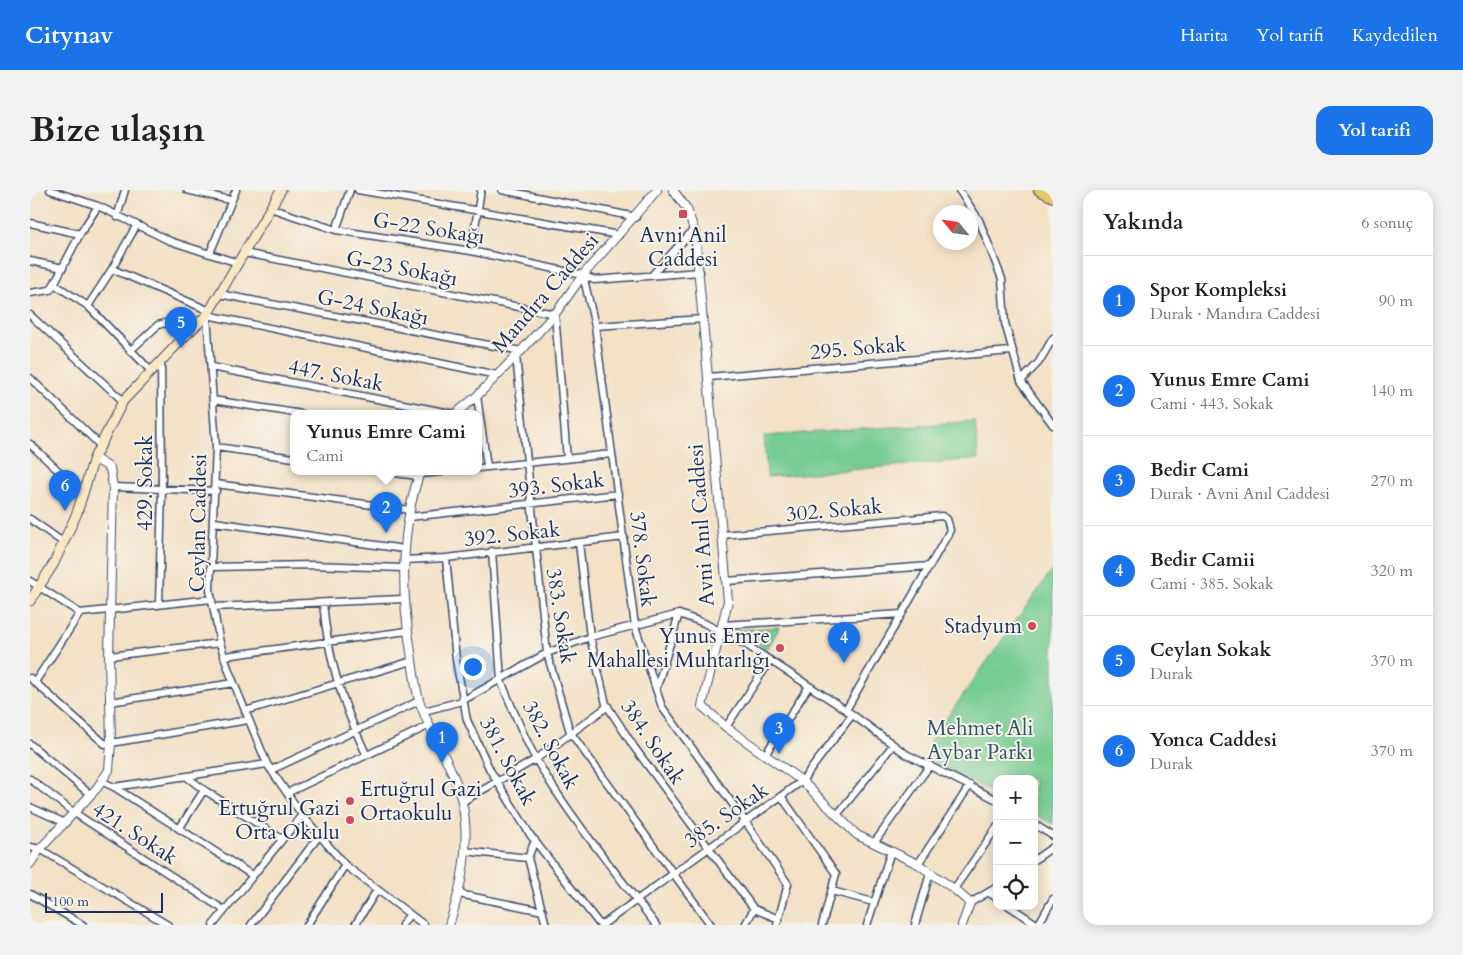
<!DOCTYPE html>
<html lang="tr">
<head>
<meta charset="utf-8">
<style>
  body { margin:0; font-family:Cardo,serif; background:#f2f2f2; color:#222 }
  .controls { position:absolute; right:15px; bottom:15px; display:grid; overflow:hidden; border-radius:10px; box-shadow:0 2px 12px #0003 }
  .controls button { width:45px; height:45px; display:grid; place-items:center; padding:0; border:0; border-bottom:1px solid #e0e0e0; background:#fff; color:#222; font:25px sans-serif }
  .compass { position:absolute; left:903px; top:15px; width:45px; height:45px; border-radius:50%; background:#fff; box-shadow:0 2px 12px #0003; rotate:299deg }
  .scale { position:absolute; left:15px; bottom:12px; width:118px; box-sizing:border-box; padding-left:5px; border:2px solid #1b2f5e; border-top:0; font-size:14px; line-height:18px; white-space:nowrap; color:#1b2f5e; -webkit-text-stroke:4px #f7f3e8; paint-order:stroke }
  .you { position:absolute; left:442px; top:476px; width:18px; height:18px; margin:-12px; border:4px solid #fff; border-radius:50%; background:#1a73e8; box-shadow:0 0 0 8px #1a73e833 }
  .badge { display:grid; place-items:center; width:32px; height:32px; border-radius:50%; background:#1a73e8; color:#fff; font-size:16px; font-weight:700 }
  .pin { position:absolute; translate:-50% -41px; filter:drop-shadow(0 1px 2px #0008) }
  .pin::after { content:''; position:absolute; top:26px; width:18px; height:15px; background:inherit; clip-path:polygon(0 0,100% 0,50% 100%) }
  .popup { position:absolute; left:260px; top:220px; width:192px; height:65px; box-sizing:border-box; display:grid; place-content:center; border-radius:10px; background:#fff; filter:drop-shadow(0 1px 4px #0005); font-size:16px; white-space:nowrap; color:#767676 }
  .popup b { font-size:19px; color:#222 }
  .popup::after { content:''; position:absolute; left:50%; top:100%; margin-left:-10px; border:10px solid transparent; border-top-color:#fff }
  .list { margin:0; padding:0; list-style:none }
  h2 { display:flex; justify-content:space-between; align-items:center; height:65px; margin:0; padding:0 20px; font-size:21px }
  h2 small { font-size:16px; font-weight:400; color:#767676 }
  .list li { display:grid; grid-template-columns:32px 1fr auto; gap:15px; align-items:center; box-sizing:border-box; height:90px; padding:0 20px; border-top:1px solid #e0e0e0 }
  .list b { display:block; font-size:19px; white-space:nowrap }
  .list p { margin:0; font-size:16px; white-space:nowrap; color:#767676 }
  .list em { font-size:16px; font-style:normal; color:#767676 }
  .icon { flex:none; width:28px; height:28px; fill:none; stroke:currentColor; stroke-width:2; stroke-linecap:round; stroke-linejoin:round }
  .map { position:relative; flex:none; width:1023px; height:735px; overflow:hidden; border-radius:15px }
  header { display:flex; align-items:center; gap:30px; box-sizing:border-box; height:70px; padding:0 25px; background:#1a73e8; color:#fff }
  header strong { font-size:24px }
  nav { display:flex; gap:28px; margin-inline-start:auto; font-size:18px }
  .intro { display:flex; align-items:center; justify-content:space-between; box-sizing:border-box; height:120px; padding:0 30px }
  h1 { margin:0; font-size:35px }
  .button { padding:12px 22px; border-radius:15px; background:#1a73e8; color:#fff; font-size:18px; font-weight:700 }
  main { display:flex; gap:30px; padding:0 30px }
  aside { flex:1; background:#fff; border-radius:15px; box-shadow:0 2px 12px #0003 }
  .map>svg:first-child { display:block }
  .green { fill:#74cc91; stroke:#487e78 }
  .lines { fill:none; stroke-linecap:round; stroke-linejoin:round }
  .minor-casing { stroke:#3b4a6d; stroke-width:9 }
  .tertiary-casing { stroke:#3b4a6d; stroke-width:10 }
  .secondary-casing { stroke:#3b4a6d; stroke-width:11 }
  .primary-casing { stroke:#3b4a6d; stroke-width:12 }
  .minor { stroke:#fff; stroke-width:6 }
  .tertiary { stroke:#fff; stroke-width:8 }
  .secondary { stroke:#f8e8c3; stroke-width:9 }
  .primary { stroke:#edc569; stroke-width:10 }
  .poi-dot { fill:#d1495b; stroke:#f7f3e8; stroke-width:2 }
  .labels { text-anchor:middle; stroke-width:4; stroke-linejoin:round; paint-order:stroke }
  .street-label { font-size:21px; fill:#1b2f5e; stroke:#f7f3e8 }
  .poi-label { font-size:21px; fill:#1b2f5e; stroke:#f7f3e8; text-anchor:end }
  .park-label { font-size:21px; fill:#31566b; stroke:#f7f3e8 }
</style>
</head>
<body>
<header>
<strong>Citynav</strong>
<nav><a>Harita</a><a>Yol tarifi</a><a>Kaydedilen</a></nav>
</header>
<div class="intro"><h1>Bize ulaşın</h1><a class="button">Yol tarifi</a></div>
<main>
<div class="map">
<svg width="1023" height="735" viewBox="0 0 1023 735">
  <rect width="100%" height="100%" fill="#f7f3e8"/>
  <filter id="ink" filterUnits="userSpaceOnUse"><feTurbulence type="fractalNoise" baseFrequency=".02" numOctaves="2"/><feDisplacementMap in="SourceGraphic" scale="10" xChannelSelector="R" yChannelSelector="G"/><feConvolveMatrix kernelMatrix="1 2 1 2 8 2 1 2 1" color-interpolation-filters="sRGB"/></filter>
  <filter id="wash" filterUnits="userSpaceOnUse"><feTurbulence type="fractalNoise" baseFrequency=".0096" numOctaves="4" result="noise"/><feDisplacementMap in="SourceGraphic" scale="20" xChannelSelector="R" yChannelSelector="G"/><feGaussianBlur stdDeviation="1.12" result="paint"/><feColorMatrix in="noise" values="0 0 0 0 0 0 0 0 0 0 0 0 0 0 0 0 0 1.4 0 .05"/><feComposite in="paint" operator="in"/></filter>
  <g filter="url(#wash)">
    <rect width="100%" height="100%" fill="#f2e1c5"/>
    <path class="green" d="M945,231L948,269L737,287L734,246Z
      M1023,379V634L1004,624V589H967V605L900,570L907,559L898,554Z
      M750,437L737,459L706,440Z"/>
  </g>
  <g filter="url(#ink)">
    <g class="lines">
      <defs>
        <path id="minor" d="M20,0L68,16L140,51L208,73
          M157,0L200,10
          M328,0L589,45
          M472,0L606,27
          M929,0L949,30L972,89L975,133L991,191L1023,235
          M240,18L306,40L441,61L553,85L564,90L670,82
          M87,27L95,0
          M0,33L50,44
          M306,40L320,0
          M441,61L451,0
          M180,63L206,0
          M214,63L525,124L537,269
          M0,71L33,78
          M82,79L180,121
          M553,85L565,136L605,436L632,517L715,631L758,694L747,735
          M622,85L664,39
          M24,94L58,116L121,181
          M0,103L20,100L24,94L50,44L68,16
          M189,104L491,161
          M58,116L82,79L106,36
          M0,125L93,211
          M565,136L674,129
          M100,161L128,135L135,133L157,144
          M486,166L517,463L540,542L681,735
          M181,177L425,224
          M678,187L981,161
          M0,188L71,256
          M991,191L1009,172L1023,148
          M447,206L457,277
          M183,210L272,224
          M0,254L53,304
          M186,257L264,268
          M448,278L582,264
          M357,282L388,286
          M389,284L412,282
          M186,294L380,320
          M83,297L186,301
          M379,327L588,304
          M0,329L34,353
          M184,332L374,359
          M692,345L912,326L917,329L920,340L917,346L816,520
          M549,353L560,447L576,514L604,557L724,719L749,729
          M462,361L471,491C482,517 493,546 507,571C541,629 585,681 626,735
          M416,368L426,470L437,530L460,580L501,646L570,735
          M374,370L416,368L594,347
          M182,377L281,375L374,378
          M0,391L50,423L182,409
          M696,391L900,376
          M293,413C298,469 312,513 336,564
          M129,415L132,299L131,170
          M183,417L373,409
          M693,435L872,424
          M79,466L190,453
          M195,466L377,441
          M0,488L75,554L218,530
          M5,492L50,423
          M627,497L649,424
          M80,512L204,493
          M215,521L382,471
          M394,521L432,511L517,463L560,447L649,424L674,433L718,456L816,520L876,564L967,610
          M696,537L740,471
          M0,554L61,605
          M735,565L779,496
          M241,580L389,511
          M157,587L174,600L252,649
          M0,589L43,622L194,720
          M71,591L84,597L222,685
          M84,597L237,574
          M257,603L400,535
          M751,606L806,684L792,735
          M432,612L506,569L578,516
          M0,617L33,632
          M807,625L863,555
          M1004,634L1023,646
          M149,639L174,600
          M505,650L498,668L516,735
          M844,653L900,575
          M0,657L10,659L138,735
          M435,661L498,668
          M1004,670L1023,657
          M888,674L940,595
          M924,699L967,637
          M802,701L843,712
          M959,703L967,708
          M0,704L53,735
          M429,704L513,721
          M940,713L967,697
          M979,716L1008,735
          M183,735L272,625
          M221,735L289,646
          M277,735L315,675
          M325,735L347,700
          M372,735L379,725
          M394,735L315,675L272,625L237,574L199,481L190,453L180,400L186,257L177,125L467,185
          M572,735L772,591L822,525
          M715,735L724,719
          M837,735L861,661
          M885,735L900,683
          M1008,735L1023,709"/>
        <path id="tertiary" d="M643,0L657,19L665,43L698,411L672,516L696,537L772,591L827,645L888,674L924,699L940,713L932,735
          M425,224L447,206L491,161L525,124L553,85L627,0
          M390,282C370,340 371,402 381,462C383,478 385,495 389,510C400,545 424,576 432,612C441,654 432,696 419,735
          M0,674L10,659L67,598L79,580L81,553L79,466L83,297L80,278L64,268"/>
        <path id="secondary" d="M0,411L24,373L47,323L64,268L93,211L157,144L177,125L251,0"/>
        <path id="primary" d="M1009,0L1023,7"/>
      </defs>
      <use href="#minor" class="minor-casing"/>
      <use href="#tertiary" class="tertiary-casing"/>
      <use href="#secondary" class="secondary-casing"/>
      <use href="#primary" class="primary-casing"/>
      <use href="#minor" class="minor"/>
      <use href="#tertiary" class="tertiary"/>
      <use href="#secondary" class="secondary"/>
      <use href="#primary" class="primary"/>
    </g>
  </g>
  <g class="poi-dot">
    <rect x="648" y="19" width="10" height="10" rx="2.5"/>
    <circle cx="1002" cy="436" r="5"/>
    <circle cx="750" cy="458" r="5"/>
    <circle cx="320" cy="611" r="5"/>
    <circle cx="320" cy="630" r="5"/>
  </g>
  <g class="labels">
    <g class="street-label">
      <text transform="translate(399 38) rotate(9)" y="7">G-22 Sokağı</text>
      <text transform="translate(372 78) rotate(11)" y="7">G-23 Sokağı</text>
      <text transform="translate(515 103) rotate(-49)" y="7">Mandıra Caddesi</text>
      <text transform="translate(343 117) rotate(11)" y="7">G-24 Sokağı</text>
      <text transform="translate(828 158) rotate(-5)" y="7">295. Sokak</text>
      <text transform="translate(306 185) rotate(11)" y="7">447. Sokak</text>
      <text transform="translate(115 293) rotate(-90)" y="7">429. Sokak</text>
      <text transform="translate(526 295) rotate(-7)" y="7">393. Sokak</text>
      <text transform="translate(804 320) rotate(-5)" y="7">302. Sokak</text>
      <text transform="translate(168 333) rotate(-89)" y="7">Ceylan Caddesi</text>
      <text transform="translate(671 335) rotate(-94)" y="7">Avni Anıl Caddesi</text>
      <text transform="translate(482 344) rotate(-6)" y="7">392. Sokak</text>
      <text transform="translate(613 369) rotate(83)" y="7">378. Sokak</text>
      <text transform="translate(531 426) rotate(81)" y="7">383. Sokak</text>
      <text transform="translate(623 552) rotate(56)" y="7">384. Sokak</text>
      <text transform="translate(521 555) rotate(62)" y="7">382. Sokak</text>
      <text transform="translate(478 571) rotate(62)" y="7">381. Sokak</text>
      <text transform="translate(696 625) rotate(-35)" y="7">385. Sokak</text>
      <text transform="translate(105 643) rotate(33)" y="7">421. Sokak</text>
    </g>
    <g class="poi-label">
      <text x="653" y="52" text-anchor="middle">Avni Anil<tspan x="653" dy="24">Caddesi</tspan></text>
      <text x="992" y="443">Stadyum</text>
      <text x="740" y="453">Yunus Emre<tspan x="740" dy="24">Mahallesi Muhtarlığı</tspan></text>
      <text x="330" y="606" text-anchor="start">Ertuğrul Gazi<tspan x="330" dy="24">Ortaokulu</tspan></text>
      <text x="310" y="625">Ertuğrul Gazi<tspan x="310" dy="24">Orta Okulu</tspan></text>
    </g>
    <g class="park-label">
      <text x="950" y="545">Mehmet Ali<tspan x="950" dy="24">Aybar Parkı</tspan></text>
    </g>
  </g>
</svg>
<div class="controls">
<button>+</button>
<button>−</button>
<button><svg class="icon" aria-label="locate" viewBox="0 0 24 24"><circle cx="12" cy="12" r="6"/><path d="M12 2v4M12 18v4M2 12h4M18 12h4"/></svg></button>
</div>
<svg class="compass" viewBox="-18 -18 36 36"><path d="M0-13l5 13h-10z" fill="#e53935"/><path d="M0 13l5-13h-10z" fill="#767676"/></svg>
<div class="scale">100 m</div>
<div class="you"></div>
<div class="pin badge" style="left:412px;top:573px">1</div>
<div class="pin badge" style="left:356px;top:343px">2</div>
<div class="popup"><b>Yunus Emre Cami</b>Cami</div>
<div class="pin badge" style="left:749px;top:564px">3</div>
<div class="pin badge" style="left:814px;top:473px">4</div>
<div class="pin badge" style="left:151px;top:158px">5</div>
<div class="pin badge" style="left:35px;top:321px">6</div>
</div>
<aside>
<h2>Yakında<small>6 sonuç</small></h2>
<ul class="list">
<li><span class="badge">1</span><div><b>Spor Kompleksi</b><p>Durak · Mandıra Caddesi</p></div><em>90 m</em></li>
<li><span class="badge">2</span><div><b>Yunus Emre Cami</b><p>Cami · 443. Sokak</p></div><em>140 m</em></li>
<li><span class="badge">3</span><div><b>Bedir Cami</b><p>Durak · Avni Anıl Caddesi</p></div><em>270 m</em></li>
<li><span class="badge">4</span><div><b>Bedir Camii</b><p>Cami · 385. Sokak</p></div><em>320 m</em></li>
<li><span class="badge">5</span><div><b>Ceylan Sokak</b><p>Durak</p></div><em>370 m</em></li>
<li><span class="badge">6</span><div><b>Yonca Caddesi</b><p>Durak</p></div><em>370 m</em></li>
</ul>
</aside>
</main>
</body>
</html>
